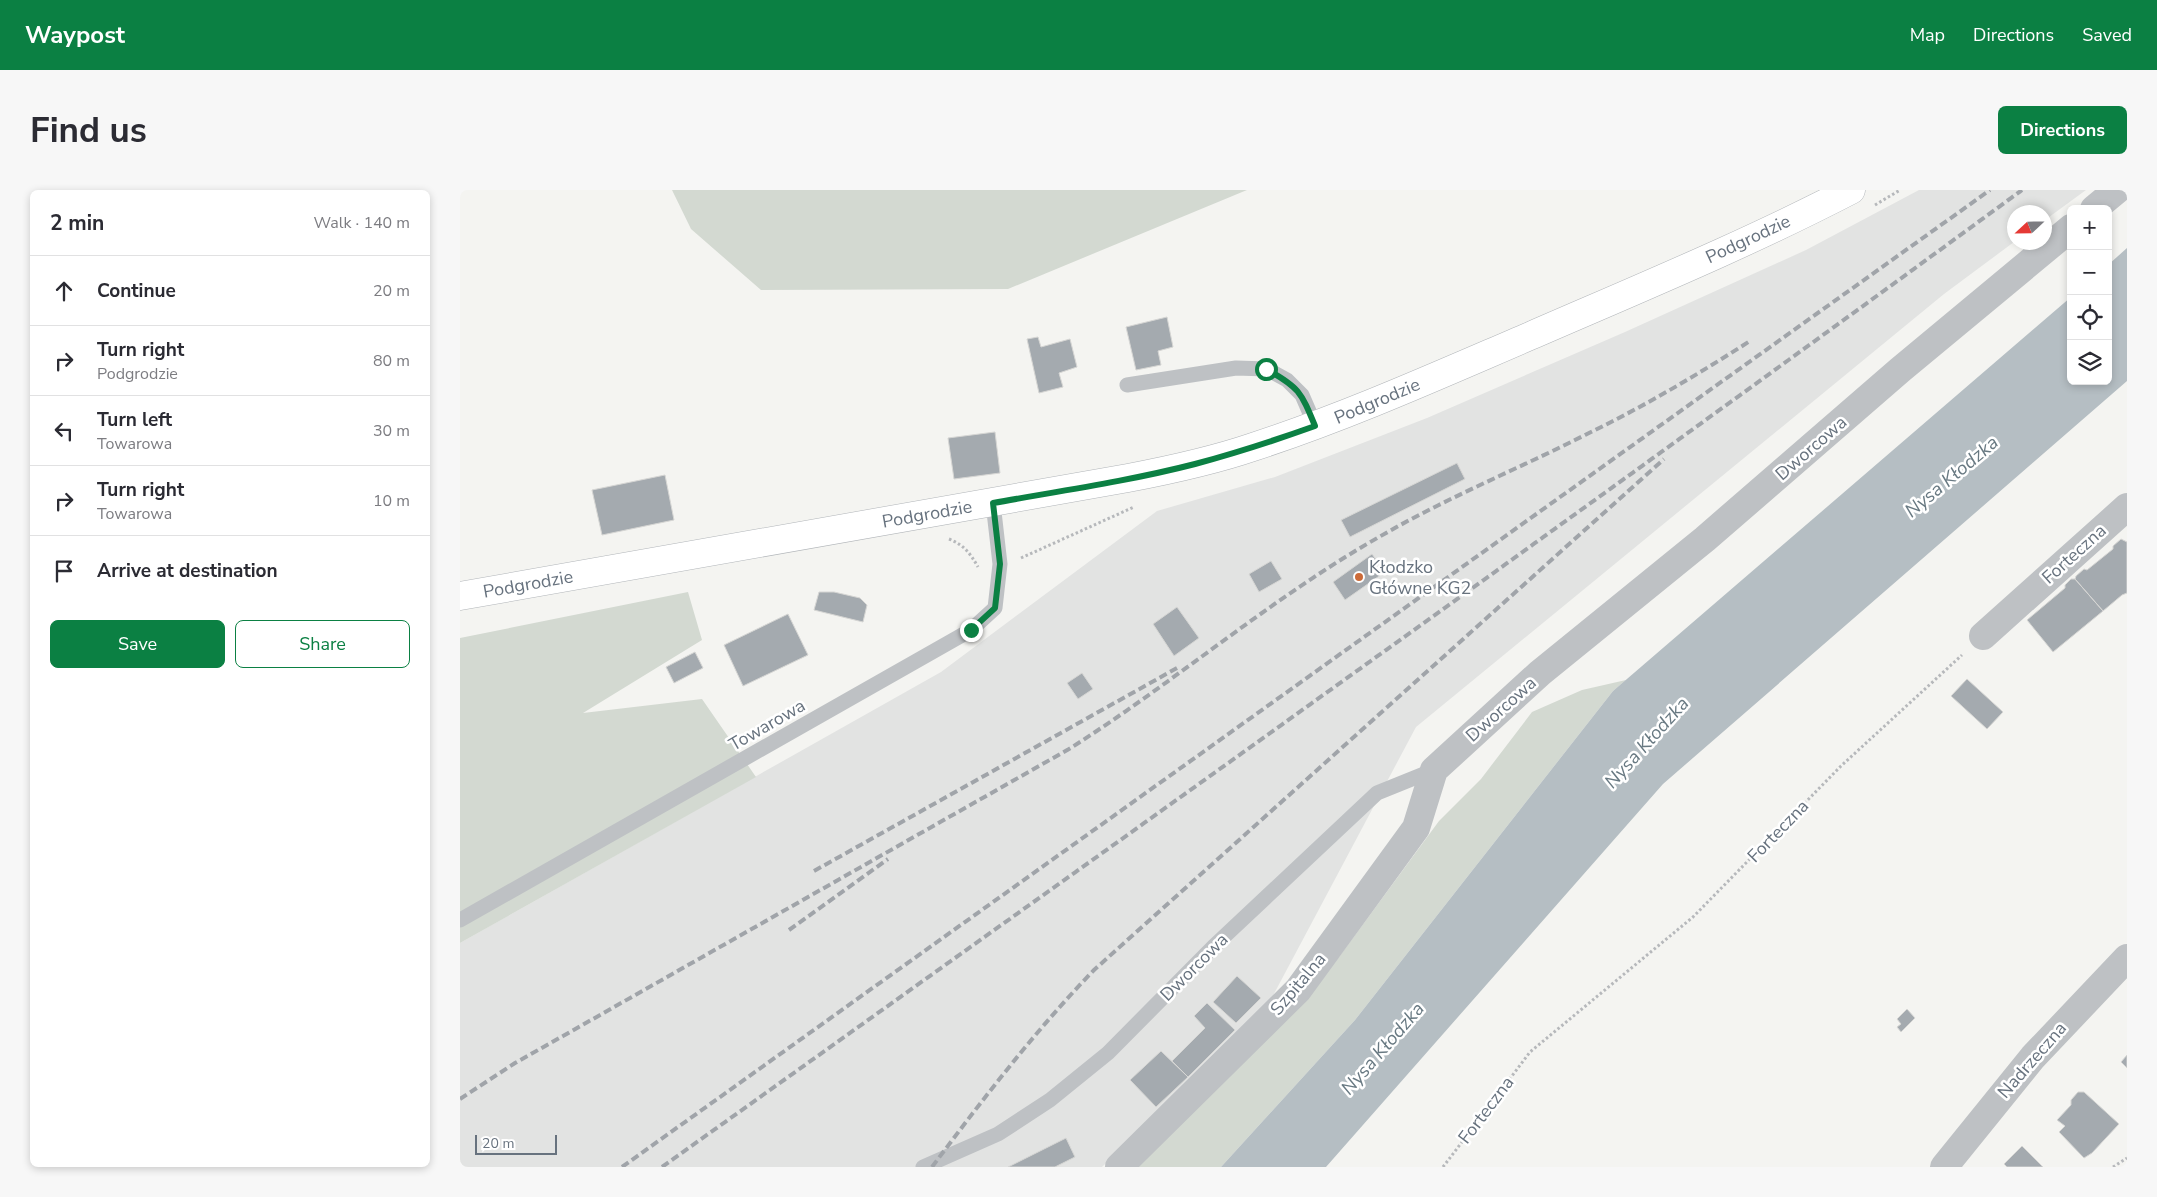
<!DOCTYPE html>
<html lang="en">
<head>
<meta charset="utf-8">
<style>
  body { margin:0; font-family:"Nunito Sans",sans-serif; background:#f7f7f7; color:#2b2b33 }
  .controls { position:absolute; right:15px; top:15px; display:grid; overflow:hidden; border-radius:8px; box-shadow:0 2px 8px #0003 }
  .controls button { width:45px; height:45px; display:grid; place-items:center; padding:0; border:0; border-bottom:1px solid #e1e1e2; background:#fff; color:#2b2b33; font:25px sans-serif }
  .compass { position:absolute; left:1547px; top:15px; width:45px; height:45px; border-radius:50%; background:#fff; box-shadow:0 2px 8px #0003; rotate:248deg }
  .scale { position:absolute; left:15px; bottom:12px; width:82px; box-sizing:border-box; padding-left:5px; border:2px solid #67727e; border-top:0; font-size:14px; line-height:18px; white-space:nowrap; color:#67727e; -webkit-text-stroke:4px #fff; paint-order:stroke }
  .stop { position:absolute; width:15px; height:15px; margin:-11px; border:4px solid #0b8043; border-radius:50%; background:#fff }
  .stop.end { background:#0b8043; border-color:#fff; box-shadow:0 1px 5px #0008 }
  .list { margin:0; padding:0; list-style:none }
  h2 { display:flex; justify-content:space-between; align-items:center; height:65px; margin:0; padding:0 20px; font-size:21px }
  h2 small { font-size:16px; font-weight:400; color:#7c7c81 }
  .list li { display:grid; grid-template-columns:32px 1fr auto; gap:15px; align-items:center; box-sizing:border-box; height:70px; padding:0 20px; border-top:1px solid #e1e1e2 }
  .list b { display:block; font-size:19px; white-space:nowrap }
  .list p { margin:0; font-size:16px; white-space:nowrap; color:#7c7c81 }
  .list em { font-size:16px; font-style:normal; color:#7c7c81 }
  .actions { display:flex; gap:10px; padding:15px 20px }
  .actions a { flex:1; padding:11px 0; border:1px solid #0b8043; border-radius:8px; text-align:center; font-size:18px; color:#0b8043 }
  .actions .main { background:#0b8043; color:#fff }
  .icon { flex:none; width:28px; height:28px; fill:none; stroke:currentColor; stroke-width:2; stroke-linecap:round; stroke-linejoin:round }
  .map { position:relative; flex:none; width:1667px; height:977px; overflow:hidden; border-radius:8px }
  header { display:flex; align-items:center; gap:30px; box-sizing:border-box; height:70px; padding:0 25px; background:#0b8043; color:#fff }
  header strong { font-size:24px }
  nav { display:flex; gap:28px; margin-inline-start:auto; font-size:18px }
  .intro { display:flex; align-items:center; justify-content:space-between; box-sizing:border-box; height:120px; padding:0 30px }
  h1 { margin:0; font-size:35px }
  .button { padding:12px 22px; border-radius:8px; background:#0b8043; color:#fff; font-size:18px; font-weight:700 }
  main { display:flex; gap:30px; padding:0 30px }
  aside { flex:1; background:#fff; border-radius:8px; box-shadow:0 2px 8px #0003 }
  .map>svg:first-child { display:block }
  .built { fill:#e2e3e2 }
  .green { fill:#d3d9d1 }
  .water { fill:#b5bec3 }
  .building { fill:#a4aaaf; stroke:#d6d6d4 }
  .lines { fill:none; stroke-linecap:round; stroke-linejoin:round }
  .secondary-casing { stroke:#b1b5b9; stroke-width:29 }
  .path { stroke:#b6b8bb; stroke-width:3; stroke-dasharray:2.5 2.5; stroke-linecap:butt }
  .service { stroke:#bec1c4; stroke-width:15 }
  .minor { stroke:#bec1c4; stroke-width:28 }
  .secondary { stroke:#fff; stroke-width:28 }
  .rail { stroke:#a0a4a9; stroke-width:4; stroke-dasharray:8 4; stroke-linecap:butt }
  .route { stroke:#0b8043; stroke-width:6 }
  .poi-dot { fill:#cc6b39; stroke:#fff; stroke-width:2 }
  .labels { text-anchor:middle; stroke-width:5; stroke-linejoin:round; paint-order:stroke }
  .street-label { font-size:18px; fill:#67727e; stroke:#fff }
  .poi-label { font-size:18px; fill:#67727e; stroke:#fff; text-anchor:start }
  .water-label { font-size:19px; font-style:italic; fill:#687982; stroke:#fff }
</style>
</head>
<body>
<header>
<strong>Waypost</strong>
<nav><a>Map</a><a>Directions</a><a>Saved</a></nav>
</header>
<div class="intro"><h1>Find us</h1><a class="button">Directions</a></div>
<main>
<aside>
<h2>2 min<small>Walk · 140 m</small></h2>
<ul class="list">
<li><svg class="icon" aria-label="ahead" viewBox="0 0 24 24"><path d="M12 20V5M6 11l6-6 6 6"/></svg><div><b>Continue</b></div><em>20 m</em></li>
<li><svg class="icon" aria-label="right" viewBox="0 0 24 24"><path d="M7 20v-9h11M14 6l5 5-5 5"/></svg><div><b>Turn right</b><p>Podgrodzie</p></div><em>80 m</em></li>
<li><svg class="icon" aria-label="left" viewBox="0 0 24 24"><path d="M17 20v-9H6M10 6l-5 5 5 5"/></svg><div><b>Turn left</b><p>Towarowa</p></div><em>30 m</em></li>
<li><svg class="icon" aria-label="right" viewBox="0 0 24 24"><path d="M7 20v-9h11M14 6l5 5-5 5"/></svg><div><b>Turn right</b><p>Towarowa</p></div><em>10 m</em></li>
<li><svg class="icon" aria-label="arrive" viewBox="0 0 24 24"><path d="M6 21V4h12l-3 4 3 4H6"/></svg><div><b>Arrive at destination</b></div></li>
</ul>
<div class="actions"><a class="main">Save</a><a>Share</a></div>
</aside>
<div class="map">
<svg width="1667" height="977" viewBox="0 0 1667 977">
  <rect width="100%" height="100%" fill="#f4f4f1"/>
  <path class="built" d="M1459,0H1626L1585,30L1584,22H1554V52L1484,104L956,537L808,815L642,977H0V753L481,482L697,321L815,287L967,228L1165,142L1346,60Z"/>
  <path class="green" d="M212,0H787L548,99L301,100L231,39Z
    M228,402L242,450L123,523L242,509L296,587L0,753V448Z
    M1166,490L1153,501L895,830L761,977H668L879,767L979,631L1021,589L1072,522L1122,500Z"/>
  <path class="water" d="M1667,58V191L1203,594L866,977H761L895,830L1153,501L1611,107V191H1648V75Z"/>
  <path class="building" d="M707,127L713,157L698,161L701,175L676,180L666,137Z
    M578,147L581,157L610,149L617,177L599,183L603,197L579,203L567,149Z
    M535,242L540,283L494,289L488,248Z
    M997,273L1005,289L890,347L881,330Z
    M205,285L214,330L142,345L132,300Z
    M1661,349L1667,352V403L1662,405L1643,421L1615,389L1616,386L1624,379L1627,380L1653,359V356Z
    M912,364L925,382L885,410L873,392Z
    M811,371L822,389L799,402L789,384Z
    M1611,389H1615L1643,421L1593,462L1567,430L1605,398V395Z
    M359,402H374L400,408L407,415L403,432L354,420Z
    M717,417L739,448L714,466L693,434Z
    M328,424L348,465L283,496L264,455Z
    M235,462L243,478L214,493L206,477Z
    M622,483L633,499L618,509L607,493Z
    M1507,489L1543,522L1527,539L1491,506Z
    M777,786L801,808L776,833L753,812Z
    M747,813L775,840L728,887L712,871L745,838L734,826Z
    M1447,819L1455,828L1441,842L1437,837L1441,834L1437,829Z
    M701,861L728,887L696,917L670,890Z
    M1667,865V878L1661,872Z
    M1618,902H1624L1659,934L1632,963L1624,968L1599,942L1605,936L1597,930L1611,915V910Z
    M606,948L615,967L595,977H548Z
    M1562,956L1583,977H1547L1544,974Z"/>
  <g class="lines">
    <defs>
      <path id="secondary" d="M0,406L668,288C710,280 752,271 793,257C888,226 979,185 1070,146C1178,99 1287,54 1391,0"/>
    </defs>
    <use href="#secondary" class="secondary-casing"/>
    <path class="path" d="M1415,15L1440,0
      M489,349C504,355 510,363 518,377
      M561,368L674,317
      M983,977L1070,862L1233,727L1381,576L1502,465
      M1653,977L1667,968"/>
    <path class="service" d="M667,195L776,178L807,179L827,190L842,205L855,235
      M0,730L511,440L535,418L540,374L533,313
      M463,977L538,944L590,910L648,863L753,757L917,603L974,580"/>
    <path class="minor" d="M1634,19L1657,0
      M1523,446L1667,317
      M659,977L838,800L956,638L974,580L1080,483L1245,349L1440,180L1611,38
      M1484,977L1573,867L1667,768"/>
    <use href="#secondary" class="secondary"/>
    <path class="rail" d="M354,681L717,478
      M329,740L428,669
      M0,909L55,873L103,846L609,559C715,492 810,409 919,347C986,308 1058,279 1127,244C1183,217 1237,185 1290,151
      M162,977L1530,0
      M202,977C656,653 1111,330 1562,0
      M472,977C523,909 575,841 634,780L1204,269"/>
  </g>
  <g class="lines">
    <path class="route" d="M511,440L535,418L540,374L533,313C600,301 669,291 735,274C776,263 816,250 855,236C841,202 839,197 806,179"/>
  </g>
  <circle class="poi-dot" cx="899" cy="387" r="5"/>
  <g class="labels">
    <g class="street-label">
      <text transform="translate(1288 49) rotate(-25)" y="6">Podgrodzie</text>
      <text transform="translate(917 211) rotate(-23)" y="6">Podgrodzie</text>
      <text transform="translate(1351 258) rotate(-41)" y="6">Dworcowa</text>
      <text transform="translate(467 324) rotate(-10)" y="6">Podgrodzie</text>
      <text transform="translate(1614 364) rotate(-42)" y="6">Forteczna</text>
      <text transform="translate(68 394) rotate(-10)" y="6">Podgrodzie</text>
      <text transform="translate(1041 519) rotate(-42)" y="6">Dworcowa</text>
      <text transform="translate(307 535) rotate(-30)" y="6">Towarowa</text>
      <text transform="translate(1318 641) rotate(-46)" y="6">Forteczna</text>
      <text transform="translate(734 777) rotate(-45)" y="6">Dworcowa</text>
      <text transform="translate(838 794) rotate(-50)" y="6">Szpitalna</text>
      <text transform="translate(1572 870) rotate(-49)" y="6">Nadrzeczna</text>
      <text transform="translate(1026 920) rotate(-53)" y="6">Forteczna</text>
    </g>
    <g class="poi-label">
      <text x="909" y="383">Kłodzko<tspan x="909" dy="21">Główne KG2</tspan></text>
    </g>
    <g class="water-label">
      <text transform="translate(1491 286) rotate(-40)" y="7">Nysa Kłodzka</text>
      <text transform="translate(1186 552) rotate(-48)" y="7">Nysa Kłodzka</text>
      <text transform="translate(922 858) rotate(-49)" y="7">Nysa Kłodzka</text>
    </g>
  </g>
</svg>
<div class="controls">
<button>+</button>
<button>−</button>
<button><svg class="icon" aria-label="locate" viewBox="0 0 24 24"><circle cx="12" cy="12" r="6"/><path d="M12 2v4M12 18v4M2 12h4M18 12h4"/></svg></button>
<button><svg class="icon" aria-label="layers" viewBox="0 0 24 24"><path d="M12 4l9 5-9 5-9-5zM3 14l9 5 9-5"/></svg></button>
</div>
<svg class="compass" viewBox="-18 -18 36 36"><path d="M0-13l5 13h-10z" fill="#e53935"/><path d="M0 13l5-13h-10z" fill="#7c7c81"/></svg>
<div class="scale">20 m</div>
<div class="stop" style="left:806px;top:179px"></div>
<div class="stop end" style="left:511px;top:440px"></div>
</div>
</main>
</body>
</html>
